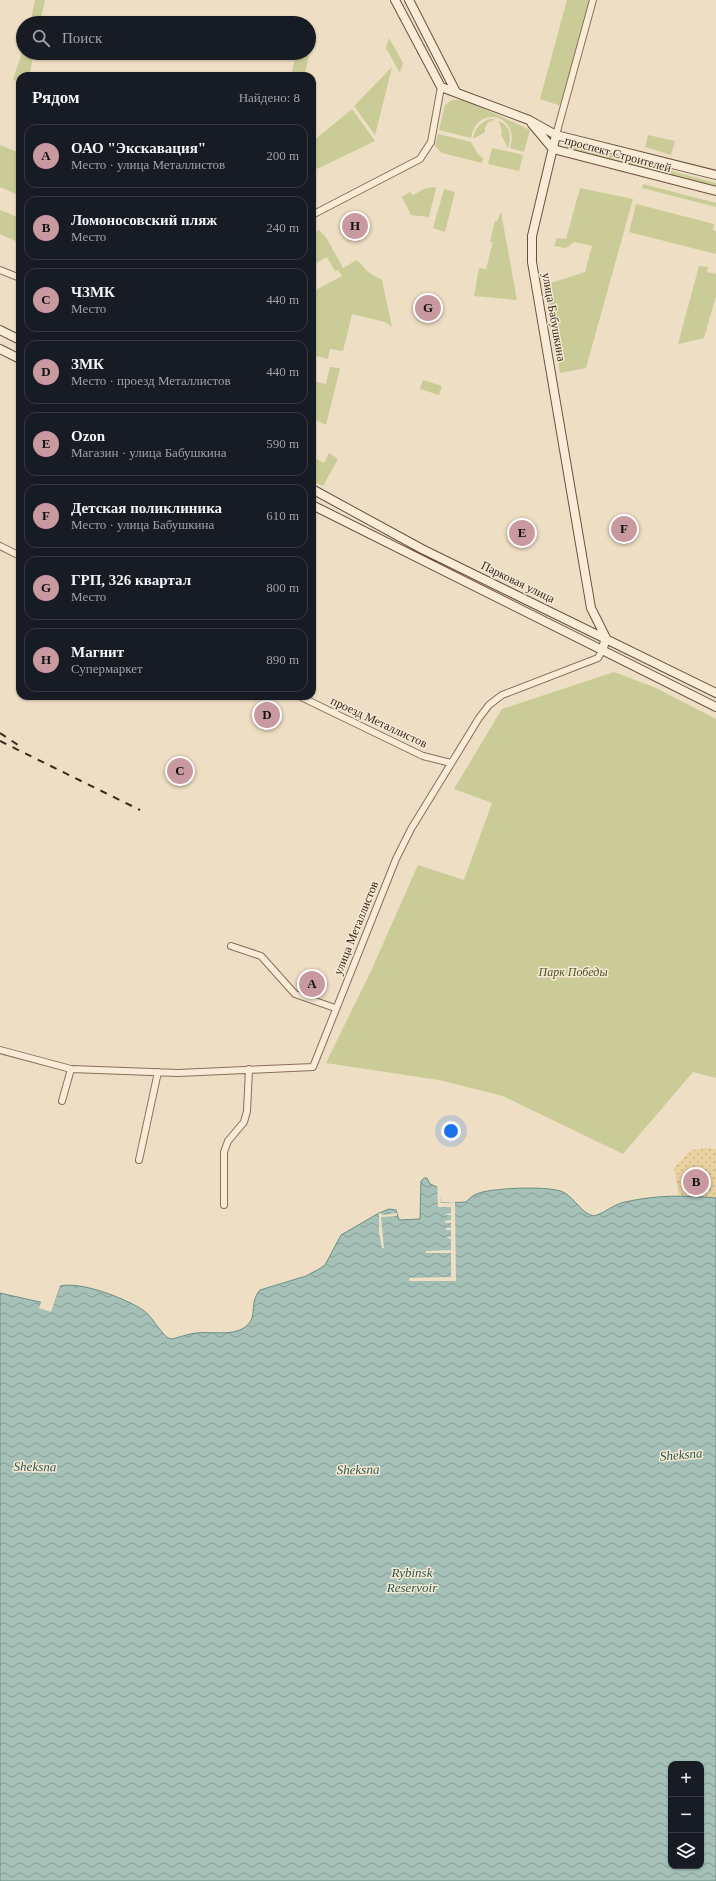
<!DOCTYPE html>
<html lang="ru">
<head>
<meta charset="utf-8">
<style>
  body { margin:0; font-family:Georgia,serif; background:#242831; color:#f1f3f6 }
  .controls { position:absolute; right:12px; bottom:12px; display:grid; overflow:hidden; border-radius:8px; box-shadow:0 1px 3px #0004 }
  .controls button { width:36px; height:36px; display:grid; place-items:center; padding:0; border:0; border-bottom:1px solid #363941; background:#171b24; color:#f1f3f6; font:20px sans-serif }
  .you { position:absolute; left:451px; top:1131px; width:14px; height:14px; margin:-10px; border:3px solid #fff; border-radius:50%; background:#1a73e8; box-shadow:0 0 0 6px #1a73e833 }
  .badge { display:grid; place-items:center; width:26px; height:26px; border-radius:50%; background:#c8999e; color:#111; font-size:13px; font-weight:700 }
  .pin { position:absolute; translate:-50% -50%; border:2px solid #fff; box-shadow:0 1px 4px #0006 }
  .list { margin:0; padding:0; list-style:none }
  h2 { display:flex; justify-content:space-between; align-items:center; height:52px; margin:0; padding:0 16px; font-size:17px }
  h2 small { font-size:13px; font-weight:400; color:#9ea1a6 }
  .list li { display:grid; grid-template-columns:26px 1fr auto; gap:12px; align-items:center; box-sizing:border-box; height:64px; margin:0 8px 8px; padding:0 8px; border:1px solid #363941; border-radius:12px }
  .list b { display:block; font-size:15px; white-space:nowrap }
  .list p { margin:0; font-size:13px; white-space:nowrap; color:#9ea1a6 }
  .list em { font-size:13px; font-style:normal; color:#9ea1a6 }
  .icon { flex:none; width:22px; height:22px; fill:none; stroke:currentColor; stroke-width:2; stroke-linecap:round; stroke-linejoin:round }
  .map { position:relative; flex:none; width:716px; height:1881px; overflow:hidden }
  .search { position:absolute; background:#171b24; box-shadow:0 1px 3px #0004; left:16px; top:16px; width:300px; height:44px; display:flex; align-items:center; gap:10px; box-sizing:border-box; padding:0 14px; border-radius:22px; color:#9ea1a6; font-size:15px }
  .panel { position:absolute; background:#171b24; box-shadow:0 1px 3px #0004; left:16px; top:72px; width:300px; height:628px; border-radius:12px }
  .map>svg:first-child { display:block }
  .green { fill:#c9cc97 }
  .sand { fill:url(#sand-dots) }
  .water { fill:url(#water-waves); stroke:#6c8f84; fill-rule:evenodd }
  .pier { fill:#eedec3 }
  .lines { fill:none; stroke-linecap:round; stroke-linejoin:round }
  .street-casing { stroke:#886f5a; stroke-width:8 }
  .secondary-casing { stroke:#6a513d; stroke-width:10 }
  .street { stroke:#f9ecd6; stroke-width:6 }
  .secondary { stroke:#f9ecd6; stroke-width:8 }
  .rail { stroke:#38291e; stroke-width:2; stroke-dasharray:7 7; stroke-linecap:butt }
  .labels { text-anchor:middle; stroke-width:3; stroke-linejoin:round; paint-order:stroke }
  .street-label { font-size:12px; fill:#38291e; stroke:#f5e9d3 }
  .park-label { font-size:12px; font-style:italic; fill:#4b5425; stroke:#f5e9d3 }
  .water-label { font-size:13px; font-style:italic; fill:#2d5852; stroke:#f5e9d3 }
</style>
</head>
<body>
<div class="map">
<svg width="716" height="1881" viewBox="0 0 716 1881">
  <defs>
    <pattern id="sand-dots" width="8" height="8" patternUnits="userSpaceOnUse"><rect width="8" height="8" fill="#ead1a0"/><path d="M2 2h.1M6 6h.1" fill="none" stroke="#c9b389" stroke-width="1.8" stroke-linecap="round"/></pattern>
    <pattern id="water-waves" width="16" height="10" patternUnits="userSpaceOnUse"><rect width="16" height="10" fill="#a5c1b7"/><path d="M0 5q4-4 8 0t8 0" fill="none" stroke="#879d94"/></pattern>
  </defs>
  <rect width="100%" height="100%" fill="#eedec3"/>
  <path class="green" d="M35,0H45L40,23H30Z
    M567,0H593L564,107L540,99Z
    M389,38L403,63L400,73L386,48Z
    M23,50V53H34L29,76H20V83L13,79Z
    M296,53L309,56L304,76H291Z
    M392,67L375,135L354,106Z
    M452,100H466L530,130L524,152L510,148C521,114 476,104 471,138L439,130L445,105Z
    M352,109L375,141L317,169L312,161V142Z
    M489,119H494L493,121C487,121 484,127 485,132L473,139C475,128 479,124 489,119Z
    M499,121C511,126 512,137 508,148L501,135L502,132Z
    M438,134L471,142L477,153L483,158L482,163L442,153L435,146Z
    M648,135L675,141L671,155L645,147Z
    M568,143L716,183V189L565,150Z
    M0,145L20,153V196L0,187Z
    M492,148L523,155L519,171L488,164Z
    M643,184L716,203V207L642,188Z
    M434,187L436,188L429,217L411,215L402,197L410,192L413,195L426,188Z
    M580,188L633,199L586,368L560,373L545,285L585,272L592,246L574,242L566,248L554,246L557,238L566,239Z
    M444,189L455,192L445,232L433,228Z
    M636,204L714,224L713,230L716,231V254L629,232Z
    M0,210L20,218V243L0,234Z
    M501,212L517,300L474,296L479,268L486,269L493,242H490L495,221H497Z
    M319,230L326,237L343,268L357,260L368,272L382,280L392,327L385,322L352,314L343,351L330,349L328,359L312,355V292L342,276L338,270L335,271L327,257L312,265V234Z
    M699,266L708,267L707,272L716,274V296L704,338L678,344Z
    M330,367L340,368L326,425L312,418V381L326,384Z
    M423,380L442,386L439,395L420,389Z
    M329,453L338,459L323,486L312,481V457L324,463Z
    M614,672L656,688L716,719V1078L693,1072L623,1154L503,1096L439,1080L326,1063L371,971L418,865L464,880L492,803L454,789L502,709Z"/>
  <path class="sand" d="M705,1148L716,1149V1198L679,1195L674,1168L691,1150Z"/>
  <path class="water" d="M424,1178H427L430,1184L437,1187L441,1203L466,1202C470,1198 473,1195 479,1193C493,1188 553,1185 565,1193C575,1199 582,1214 594,1216C605,1213 614,1204 625,1202C656,1195 685,1195 716,1198V1881H0V1293L53,1305L60,1286C80,1281 125,1298 143,1310C153,1317 158,1330 168,1338L172,1339C180,1337 188,1334 196,1333C213,1331 239,1338 250,1322C256,1314 250,1301 260,1290L306,1276L319,1269L325,1265L341,1235L379,1213L389,1209L396,1210L399,1220L420,1219L421,1181ZM671,1764H701V1866H671Z"/>
  <path class="pier" d="M437,1185L440,1192L441,1203L455,1202L456,1281H409V1278L451,1277V1253H426V1251L451,1250V1239L446,1237H451V1230H446V1228H451V1223H445V1221L451,1220V1215H446V1214L451,1213V1207H438Z
    M379,1213H381L382,1215L397,1213V1216L381,1217L384,1248H382L379,1233Z
    M58,1285L60,1286L51,1312L39,1308L42,1300L52,1302Z"/>
  <g class="lines">
    <defs>
      <path id="street" d="M556,135L593,0
        M312,215L420,159L431,142L441,87
        M0,270L20,278
        M0,546L20,556
        M299,696L423,756L451,763
        M231,946L261,956L295,994L335,1008
        M0,1050L71,1069L178,1073L313,1067L396,859L411,829L479,718L489,705L502,695L598,658L602,651
        M62,1101L71,1069
        M139,1160L158,1072
        M224,1205V1152L228,1141L244,1122L247,1111L249,1069"/>
      <path id="secondary" d="M395,0L441,87L529,120L556,135L716,175
        M409,0L456,92
        M532,124L553,149L716,191
        M556,135L532,236V262L591,608L606,638L602,651
        M0,330L20,340
        M0,349L20,359
        M312,489L422,549L716,693
        M312,505L716,707"/>
    </defs>
    <use href="#street" class="street-casing"/>
    <use href="#secondary" class="secondary-casing"/>
    <use href="#street" class="street"/>
    <use href="#secondary" class="secondary"/>
    <path class="rail" d="M0,733L18,745
      M0,741L140,810"/>
  </g>
  <g class="labels">
    <g class="street-label">
      <text transform="translate(618 154) rotate(15)" y="4">проспект Строителей</text>
      <text transform="translate(554 317) rotate(80)" y="4">улица Бабушкина</text>
      <text transform="translate(518 582) rotate(26)" y="4">Парковая улица</text>
      <text transform="translate(379 722) rotate(25)" y="4">проезд Металлистов</text>
      <text transform="translate(356 928) rotate(-68)" y="4">улица Металлистов</text>
    </g>
    <g class="park-label">
      <text x="573" y="976">Парк Победы</text>
    </g>
    <g class="water-label">
      <text transform="translate(681 1454) rotate(-5)" y="5">Sheksna</text>
      <text transform="translate(35 1466) rotate(1)" y="5">Sheksna</text>
      <text transform="translate(358 1469) rotate(-1)" y="5">Sheksna</text>
      <text x="412" y="1577">Rybinsk<tspan x="412" dy="15">Reservoir</tspan></text>
    </g>
  </g>
</svg>
<div class="controls">
<button>+</button>
<button>−</button>
<button><svg class="icon" aria-label="layers" viewBox="0 0 24 24"><path d="M12 4l9 5-9 5-9-5zM3 14l9 5 9-5"/></svg></button>
</div>
<div class="you"></div>
<div class="pin badge" style="left:312px;top:984px">A</div>
<div class="pin badge" style="left:696px;top:1182px">B</div>
<div class="pin badge" style="left:180px;top:771px">C</div>
<div class="pin badge" style="left:267px;top:715px">D</div>
<div class="pin badge" style="left:522px;top:533px">E</div>
<div class="pin badge" style="left:624px;top:529px">F</div>
<div class="pin badge" style="left:428px;top:308px">G</div>
<div class="pin badge" style="left:355px;top:226px">H</div>
<div class="search"><svg class="icon" aria-label="search" viewBox="0 0 24 24"><circle cx="10" cy="10" r="6"/><path d="M15 15l6 6"/></svg>Поиск</div>
<section class="panel">
<h2>Рядом<small>Найдено: 8</small></h2>
<ul class="list">
<li><span class="badge">A</span><div><b>ОАО &quot;Экскавация&quot;</b><p>Место · улица Металлистов</p></div><em>200 m</em></li>
<li><span class="badge">B</span><div><b>Ломоносовский пляж</b><p>Место</p></div><em>240 m</em></li>
<li><span class="badge">C</span><div><b>ЧЗМК</b><p>Место</p></div><em>440 m</em></li>
<li><span class="badge">D</span><div><b>ЗМК</b><p>Место · проезд Металлистов</p></div><em>440 m</em></li>
<li><span class="badge">E</span><div><b>Ozon</b><p>Магазин · улица Бабушкина</p></div><em>590 m</em></li>
<li><span class="badge">F</span><div><b>Детская поликлиника</b><p>Место · улица Бабушкина</p></div><em>610 m</em></li>
<li><span class="badge">G</span><div><b>ГРП, 326 квартал</b><p>Место</p></div><em>800 m</em></li>
<li><span class="badge">H</span><div><b>Магнит</b><p>Супермаркет</p></div><em>890 m</em></li>
</ul>
</section>
</div>
</body>
</html>
